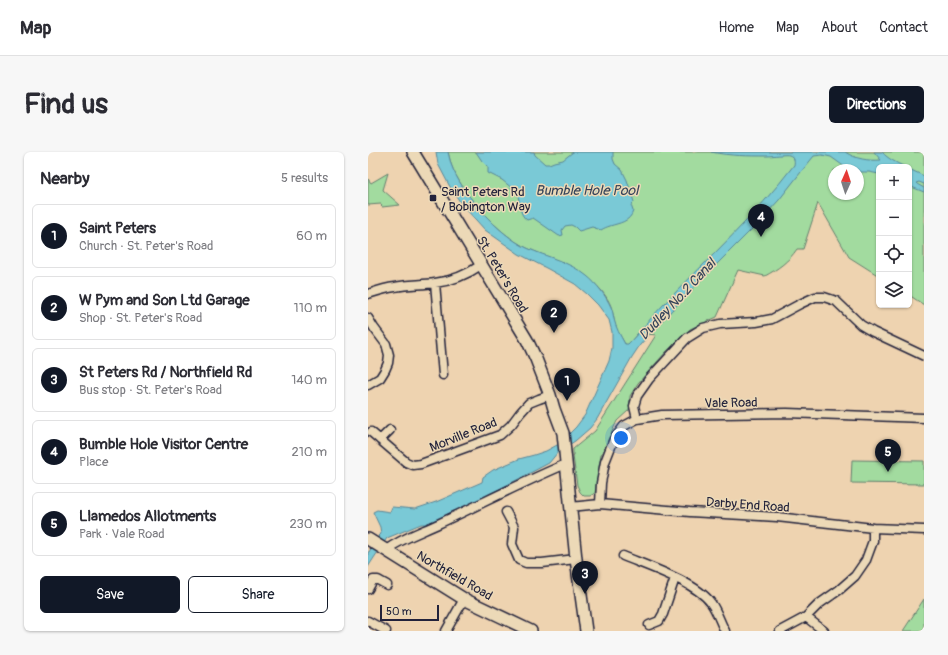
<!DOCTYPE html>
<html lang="en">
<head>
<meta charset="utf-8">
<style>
  body { margin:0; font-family:Pangolin,sans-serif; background:#f7f7f7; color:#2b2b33 }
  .controls { position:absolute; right:12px; top:12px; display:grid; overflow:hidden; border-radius:6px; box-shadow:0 1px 3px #0004 }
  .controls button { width:36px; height:36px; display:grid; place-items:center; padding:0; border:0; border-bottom:1px solid #e1e1e2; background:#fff; color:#2b2b33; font:20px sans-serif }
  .compass { position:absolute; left:460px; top:12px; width:36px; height:36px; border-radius:50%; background:#fff; box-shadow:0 1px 3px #0004; rotate:3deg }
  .scale { position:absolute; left:12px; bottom:10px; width:59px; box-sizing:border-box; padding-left:4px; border:2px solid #22223b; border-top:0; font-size:11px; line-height:14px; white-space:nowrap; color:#22223b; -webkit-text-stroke:3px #ecd9b7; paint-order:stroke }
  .you { position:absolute; left:253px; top:286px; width:14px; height:14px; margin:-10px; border:3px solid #fff; border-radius:50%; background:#1a73e8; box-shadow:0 0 0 6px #1a73e833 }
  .badge { display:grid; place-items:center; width:26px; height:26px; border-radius:50%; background:#111827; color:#fff; font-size:13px; font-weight:700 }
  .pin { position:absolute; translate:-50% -33px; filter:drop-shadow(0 1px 2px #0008) }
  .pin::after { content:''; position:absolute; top:21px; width:14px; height:12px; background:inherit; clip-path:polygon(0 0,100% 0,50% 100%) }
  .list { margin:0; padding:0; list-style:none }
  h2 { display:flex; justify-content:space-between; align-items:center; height:52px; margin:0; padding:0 16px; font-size:17px }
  h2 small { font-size:13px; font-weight:400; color:#7c7c81 }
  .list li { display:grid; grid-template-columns:26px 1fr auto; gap:12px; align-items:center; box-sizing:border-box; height:64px; margin:0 8px 8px; padding:0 8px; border:1px solid #e1e1e2; border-radius:6px }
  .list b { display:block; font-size:15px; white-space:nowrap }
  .list p { margin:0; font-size:13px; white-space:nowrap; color:#7c7c81 }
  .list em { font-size:13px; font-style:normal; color:#7c7c81 }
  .actions { display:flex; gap:8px; padding:12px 16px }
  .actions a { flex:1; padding:9px 0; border:1px solid #111827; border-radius:6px; text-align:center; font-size:14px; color:#111827 }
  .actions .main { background:#111827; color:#fff }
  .icon { flex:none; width:22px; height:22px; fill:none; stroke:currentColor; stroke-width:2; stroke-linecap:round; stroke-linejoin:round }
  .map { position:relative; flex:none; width:556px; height:479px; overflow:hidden; border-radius:6px }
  header { display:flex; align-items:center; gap:24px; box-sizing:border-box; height:56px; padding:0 20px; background:#fff; border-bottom:1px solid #e1e1e2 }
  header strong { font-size:19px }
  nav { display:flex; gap:22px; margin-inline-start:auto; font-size:14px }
  .intro { display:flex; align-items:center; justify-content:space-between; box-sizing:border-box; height:96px; padding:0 24px }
  h1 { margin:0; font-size:28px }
  .button { padding:10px 18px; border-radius:6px; background:#111827; color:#fff; font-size:14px; font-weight:700 }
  main { display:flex; gap:24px; padding:0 24px }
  aside { flex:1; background:#fff; border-radius:6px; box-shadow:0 1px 3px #0004 }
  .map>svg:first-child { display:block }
  .green { fill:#a2db9f; stroke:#627e6d; fill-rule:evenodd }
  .water { fill:#7ac9d6; stroke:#578698 }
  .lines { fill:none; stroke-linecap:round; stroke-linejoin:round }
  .street-casing { stroke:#22223b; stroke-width:11 }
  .secondary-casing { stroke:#22223b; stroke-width:14 }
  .street { stroke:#ecd9b7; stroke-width:8 }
  .secondary { stroke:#ecd9b7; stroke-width:11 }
  .poi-dot { fill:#22223b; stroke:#ecd9b7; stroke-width:1.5 }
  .labels { text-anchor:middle; stroke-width:3; stroke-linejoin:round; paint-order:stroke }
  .poi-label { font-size:13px; fill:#22223b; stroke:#ecd9b7; text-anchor:start }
  .street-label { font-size:13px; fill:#22223b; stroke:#ecd9b7 }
  .water-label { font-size:14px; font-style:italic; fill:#34435a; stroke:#ecd9b7 }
</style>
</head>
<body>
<header>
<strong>Map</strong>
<nav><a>Home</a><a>Map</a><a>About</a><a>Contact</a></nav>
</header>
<div class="intro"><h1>Find us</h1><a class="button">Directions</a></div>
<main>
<aside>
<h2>Nearby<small>5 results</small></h2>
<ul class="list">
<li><span class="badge">1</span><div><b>Saint Peters</b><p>Church · St. Peter's Road</p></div><em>60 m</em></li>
<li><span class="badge">2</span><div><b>W Pym and Son Ltd Garage</b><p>Shop · St. Peter's Road</p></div><em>110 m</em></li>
<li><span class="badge">3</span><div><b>St Peters Rd / Northfield Rd</b><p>Bus stop · St. Peter's Road</p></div><em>140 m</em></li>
<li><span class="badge">4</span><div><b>Bumble Hole Visitor Centre</b><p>Place</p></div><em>210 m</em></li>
<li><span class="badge">5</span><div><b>Llamedos Allotments</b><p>Park · Vale Road</p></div><em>230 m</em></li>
</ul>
<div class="actions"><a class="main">Save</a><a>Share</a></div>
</aside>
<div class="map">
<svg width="556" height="479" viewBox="0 0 556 479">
  <rect width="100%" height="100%" fill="#eed3b0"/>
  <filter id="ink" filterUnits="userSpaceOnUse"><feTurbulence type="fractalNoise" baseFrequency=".025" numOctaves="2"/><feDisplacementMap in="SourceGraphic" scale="8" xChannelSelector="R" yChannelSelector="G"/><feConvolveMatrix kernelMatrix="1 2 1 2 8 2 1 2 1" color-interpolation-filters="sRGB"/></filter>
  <g filter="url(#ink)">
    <path class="green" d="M80,0H556V153L541,143V15H511V124L481,105L450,51L435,97H429C421,109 410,117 397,124L370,118L349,165L322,177L298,200L270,231L262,244L261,258L249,269L233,303L227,341L222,344H216L212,340L209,333L205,304V297L227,279L288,183L270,181L260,193L257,192C254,187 252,183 249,179C246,172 246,165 244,158C242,148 233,137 226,131C206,112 183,107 159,96C131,83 93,41 83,12C82,8 81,4 80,0ZM466,18H490V42H466Z
      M20,21L15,38L32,53L14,55L13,52L0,53V27L3,31Z
      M484,308L556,309V332L483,331Z
      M556,447V479H535Z"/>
    <path class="water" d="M68,0H80C81,4 82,8 83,12C93,41 131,83 159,96C179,105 202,110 219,124C229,132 238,144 243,155C245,159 245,163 246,167C248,176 252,183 257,192H260C273,179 284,164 297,151C341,106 388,63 426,13C427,8 426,5 421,3C418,2 404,4 399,4C381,4 362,4 343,0H477C488,7 500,9 513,8L506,0H514C520,7 529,11 537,15H511V22L501,20H490V18H481L463,5L454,3L446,4L433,20L411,48L389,72L329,132L284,179L272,193L264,205L229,267L222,276L207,289L196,296L190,300L181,311L67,371L59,372H53L19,386L0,415V400H1L8,387L13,382L12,375L5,360L9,358L22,360L24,355L47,357L68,350L114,330L115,325L125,318L151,307L166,303L178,299L191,292L208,275L217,263L241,209L244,196V180L241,168L230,153L219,142L207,132L180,117L151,102L117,78L108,68L94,53L81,33L70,12Z
      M108,0H166L167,3L177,12H181L186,10L195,8L205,0H245V7L247,12L254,18L259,28L266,50L263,53L265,59C262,70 251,71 242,74C239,75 236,76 233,78L224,75L211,79L207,75L203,73L197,74L194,78L195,83L191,84L168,68L165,66L159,68C151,63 151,49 150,41L134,28L120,21V15L114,9Z
      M541,17L556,24V32L551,30L548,31L549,32L556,36V40L541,34Z"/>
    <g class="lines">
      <defs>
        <path id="street" d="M67,131L75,223
          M0,142C9,139 18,136 27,135C40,132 54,133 67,131C84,129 100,122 113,113
          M0,166L6,176L18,192L21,203L20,211L17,218L12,226L0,233
          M269,267L266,254L269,244L281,227L319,186L335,176L352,172L388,170L404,167L432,152L447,145H456L468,149L493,173L505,180L556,204
          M3,280L38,310L45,313L53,312L132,283L143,273L152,261L161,251L171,247L182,243
          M12,288L22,278
          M232,352L233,331L237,310L246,287L256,274L269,267L294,263L419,261L556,266
          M202,355L232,352L322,360L409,365L505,376L556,378
          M138,360L146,375L144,392L151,408L158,411H174L208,407
          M18,398C34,386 53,380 70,372C113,352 155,330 198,312
          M255,404C279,414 328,430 343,451C349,459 352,470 357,479
          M0,437L5,428H10L19,433
          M438,465L456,479
          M0,469L18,479
          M281,473L291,469L295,462L307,426
          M78,479L96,447
          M412,479L438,465L451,452L471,438L487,424L498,408L505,389V376"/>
        <path id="secondary" d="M45,0L159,188L168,207L182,243L186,257L195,281L208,407L218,479
          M0,387L96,447L163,479"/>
      </defs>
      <use href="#street" class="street-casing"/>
      <use href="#secondary" class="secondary-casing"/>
      <use href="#street" class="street"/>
      <use href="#secondary" class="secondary"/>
    </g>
  </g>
  <rect class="poi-dot" x="61" y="42" width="8" height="8" rx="2"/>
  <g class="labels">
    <g class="poi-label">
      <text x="73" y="44">Saint Peters Rd<tspan x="73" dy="15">/ Bobington Way</tspan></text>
    </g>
    <g class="street-label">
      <text transform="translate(135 122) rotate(59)" y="5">St. Peter's Road</text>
      <text transform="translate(363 250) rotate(-1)" y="5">Vale Road</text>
      <text transform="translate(95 282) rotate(-22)" y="5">Morville Road</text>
      <text transform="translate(380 352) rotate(4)" y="5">Darby End Road</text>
      <text transform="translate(87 423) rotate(30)" y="5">Northfield Road</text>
    </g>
    <g class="water-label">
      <text x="219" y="43">Bumble Hole Pool</text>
      <text transform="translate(309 147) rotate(-47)" y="5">Dudley No.2 Canal</text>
    </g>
  </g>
</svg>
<div class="controls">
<button>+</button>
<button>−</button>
<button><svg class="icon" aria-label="locate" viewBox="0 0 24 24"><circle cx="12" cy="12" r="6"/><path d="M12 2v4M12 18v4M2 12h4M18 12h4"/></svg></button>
<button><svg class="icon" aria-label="layers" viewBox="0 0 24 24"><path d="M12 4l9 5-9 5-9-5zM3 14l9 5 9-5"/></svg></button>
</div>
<svg class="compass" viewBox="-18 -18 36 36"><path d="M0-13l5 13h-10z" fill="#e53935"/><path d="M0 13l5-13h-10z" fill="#7c7c81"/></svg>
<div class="scale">50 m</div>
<div class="you"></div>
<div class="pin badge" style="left:199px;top:249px">1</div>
<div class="pin badge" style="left:186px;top:181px">2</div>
<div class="pin badge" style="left:217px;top:442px">3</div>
<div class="pin badge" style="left:393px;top:85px">4</div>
<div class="pin badge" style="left:520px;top:320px">5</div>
</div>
</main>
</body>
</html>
